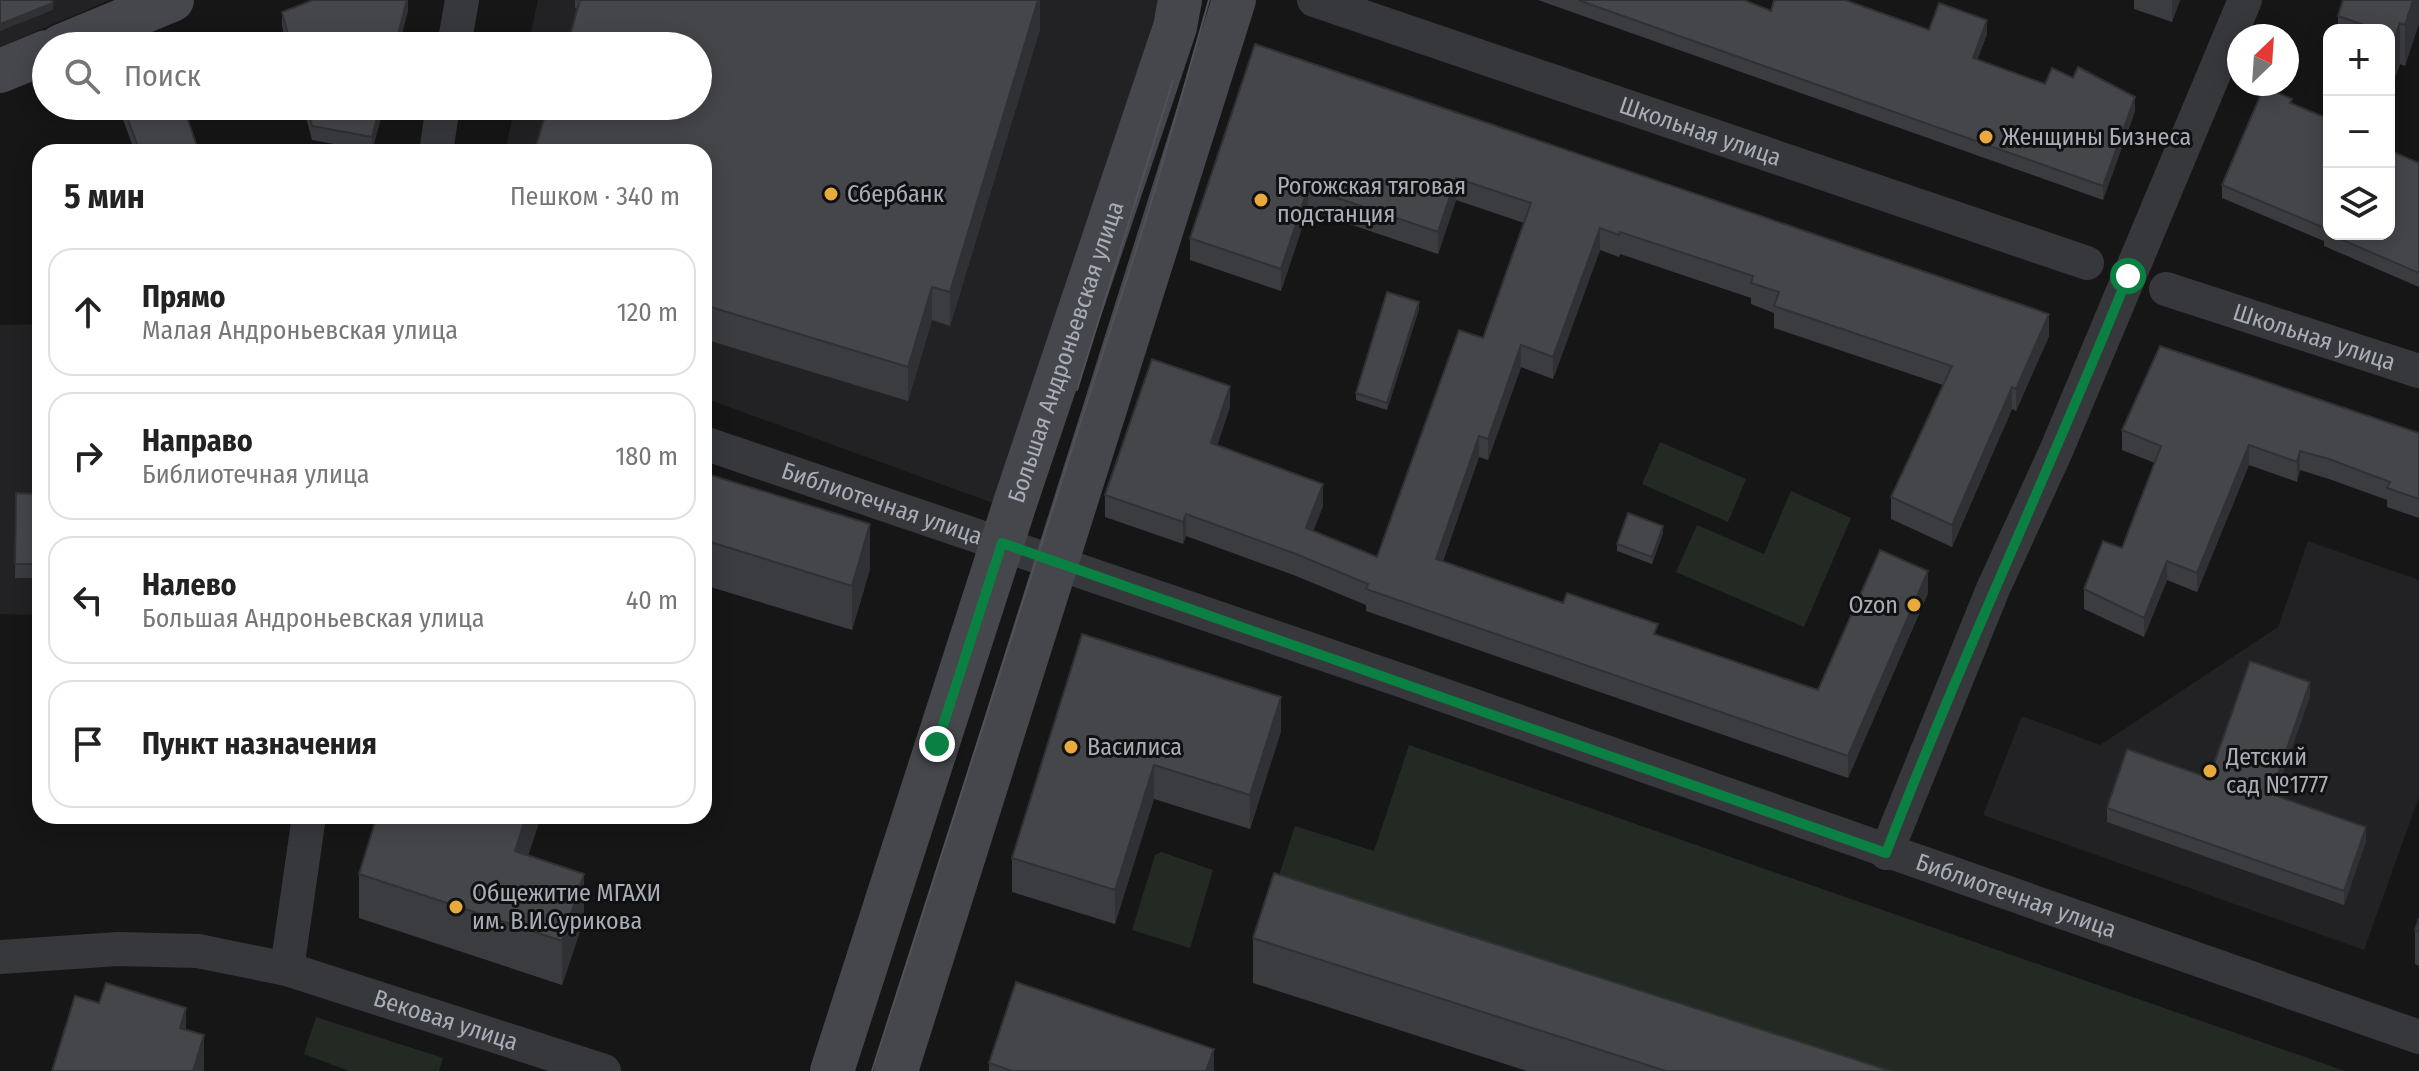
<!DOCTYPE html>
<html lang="ru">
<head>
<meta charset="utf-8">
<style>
  body { margin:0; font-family:"Fira Sans Condensed",sans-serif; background:#f2f2f2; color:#222 }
  .controls { position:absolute; right:24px; top:24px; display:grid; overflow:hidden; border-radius:16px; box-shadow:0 4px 20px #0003 }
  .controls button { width:72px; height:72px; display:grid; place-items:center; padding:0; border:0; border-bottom:2px solid #e0e0e0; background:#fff; color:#222; font:40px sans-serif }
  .compass { position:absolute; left:2227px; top:24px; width:72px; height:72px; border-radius:50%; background:#fff; box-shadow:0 4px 20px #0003; rotate:25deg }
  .stop { position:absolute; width:24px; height:24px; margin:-18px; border:6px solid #0b8043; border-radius:50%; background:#fff }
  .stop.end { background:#0b8043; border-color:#fff; box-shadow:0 2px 8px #0008 }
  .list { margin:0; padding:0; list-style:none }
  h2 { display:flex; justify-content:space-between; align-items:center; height:104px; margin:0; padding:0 32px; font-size:34px }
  h2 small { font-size:26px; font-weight:400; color:#767676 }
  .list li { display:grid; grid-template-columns:52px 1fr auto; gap:24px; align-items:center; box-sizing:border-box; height:128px; margin:0 16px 16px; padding:0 16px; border:2px solid #e0e0e0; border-radius:24px }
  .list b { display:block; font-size:30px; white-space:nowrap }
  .list p { margin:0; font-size:26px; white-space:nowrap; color:#767676 }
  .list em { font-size:26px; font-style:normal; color:#767676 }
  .icon { flex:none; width:44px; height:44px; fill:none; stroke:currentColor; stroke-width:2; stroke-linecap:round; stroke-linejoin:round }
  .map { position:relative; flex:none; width:2419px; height:1071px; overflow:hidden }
  .search { position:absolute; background:#fff; box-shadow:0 4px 20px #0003; left:32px; top:32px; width:680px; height:88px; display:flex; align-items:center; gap:20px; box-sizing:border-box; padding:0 28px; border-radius:44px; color:#767676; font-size:30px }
  .panel { position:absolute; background:#fff; box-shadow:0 4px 20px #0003; left:32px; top:144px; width:680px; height:680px; border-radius:24px }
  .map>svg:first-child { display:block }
  .built { fill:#222224 }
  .green { fill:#222a23 }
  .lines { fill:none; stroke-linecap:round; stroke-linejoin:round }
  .street { stroke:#37383c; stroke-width:34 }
  .secondary { stroke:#45474c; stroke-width:44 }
  .tram { stroke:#505257; stroke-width:2 }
  .wall { fill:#3b3c40 }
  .shaded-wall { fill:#303134 }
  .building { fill:#45464a; stroke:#303134; stroke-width:2 }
  .route { stroke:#0b8043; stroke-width:10 }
  .poi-dot { fill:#e8aa3d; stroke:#111112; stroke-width:3 }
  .labels { text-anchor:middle; stroke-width:6; stroke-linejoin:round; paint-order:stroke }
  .street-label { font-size:24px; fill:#a8adb7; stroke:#111112 }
  .poi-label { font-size:24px; fill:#a8adb7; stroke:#111112; text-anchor:start }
</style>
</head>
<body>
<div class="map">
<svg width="2419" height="1071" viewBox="0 0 2419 1071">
  <rect width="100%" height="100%" fill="#161617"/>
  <path class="built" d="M0,0H110L0,47Z
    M538,0H1160L1001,506L704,398V152H505L515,106H698V46H528Z
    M40,324V615L0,614V325Z
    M2308,541L2419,580V797L2364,950L1983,815L2022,716L2100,745L2278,627Z"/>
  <path class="green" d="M1660,442L1746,479L1728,522L1642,484Z
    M1791,491L1851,518L1804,627L1676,572L1697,525L1764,554Z
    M1409,745L2345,1071H1817L1272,897L1295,826L1374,851Z
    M1161,852L1213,870L1190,948L1132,930L1155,855Z
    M316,1017L443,1058L439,1071H349L304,1054Z"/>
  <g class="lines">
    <g class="street">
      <path id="s1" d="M1314,0L2087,263"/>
      <path d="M454,46L462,0"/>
      <path d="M436,152L443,106"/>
      <path id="s2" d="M2166,289L2419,371"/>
      <path id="s3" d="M704,443L1403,681L2419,1037"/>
      <path d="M1886,853L1993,589L2056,451L2245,0"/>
      <path id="s4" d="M0,957L118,949L198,951L287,969L604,1071"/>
      <path d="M287,969L309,816"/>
    </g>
    <g class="secondary">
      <path d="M61,46L172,0"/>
      <path d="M0,71L46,52"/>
      <path id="s5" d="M832,1071L1015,503L1175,27L1180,0"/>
      <path d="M896,1071L1234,0"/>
    </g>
    <path class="tram" d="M1077,390L1173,80
      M872,1071L1150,206L1209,0"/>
  </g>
  <path class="wall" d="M408,0V10L399,46H287L282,26V12Z
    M575,0H1040V29L950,326L932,320L908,401L704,339V152L578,9L575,8Z
    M1538,0H1744L1771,11L1929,30L1987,34L1977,60L2045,84L2135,111L2103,200Z
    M2134,0H2180L2172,22L2134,9Z
    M2419,0V23L2405,66L2400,64L2395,77L2389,75V30H2338V16Z
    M1255,44L2049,336L2016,411L2012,409L1952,547L1891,519V497L1943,385L1774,328V313L1751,304V298L1620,254L1619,257L1600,250L1553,379L1521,367L1488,460L1479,457L1443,561L1818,690L1928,593L1848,778L1366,611V605L1296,576L1186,536L1183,544L1105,517V495L1230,407L1217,445L1323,506L1313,531L1377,557L1483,338L1524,223L1456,200L1438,254L1308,210L1281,291L1190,260V238Z
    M2292,103L2329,234L2419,163V287L2324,246V241L2222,198V185Z
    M118,106H190V114L186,115L199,152H135Z
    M303,106H384L372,151L312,140Z
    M1419,309L1387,410L1356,400V393Z
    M2122,430L2419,433V518L2387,507V500L2329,479L2300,470L2297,482L2249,465L2197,592L2167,580L2144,637L2084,609V589L2122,548L2155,463L2122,450Z
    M704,473L870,569L852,630L704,585Z
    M16,493L40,494V578H15Z
    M1663,533L1652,564L1617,551V544Z
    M1082,634L1281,731L1250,829L1154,799L1115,924L1012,892V858Z
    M2310,696L2275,796L2366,841L2344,905L2107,822V808L2209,778Z
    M541,816L528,855L584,919L562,985L359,918V874Z
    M2419,918V966L2415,964V930Z
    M1253,938L1891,1071H1527L1253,983Z
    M989,1063L1214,1071H989Z"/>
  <path class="shaded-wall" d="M407,0H408V10L399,46H395Z
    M1038,0H1040V29L950,326V292Z
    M2172,0H2180L2172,22Z
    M2413,0H2419V23L2405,66V25Z
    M53,3V10L0,31V24Z
    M1987,20V34L1973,72V58Z
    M2400,23V64L2395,77V36Z
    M2135,97V111L2103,200V186Z
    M181,106H190V114L181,116Z
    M380,106H384L372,151V137Z
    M1456,178V200L1438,254V232Z
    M1308,188V210L1281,291V269Z
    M1600,228V250L1553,379V357Z
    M932,287V320L908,401V367Z
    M1419,302V309L1387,410V403Z
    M2049,314V336L2016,411V389Z
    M1521,345V367L1488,460V439Z
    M1230,386V407L1211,465V443Z
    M2012,387V409L1952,547V525Z
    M1479,436V457L1436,581V559Z
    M2249,445V465L2197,592V573Z
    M2300,451V470L2297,482V462Z
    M1323,484V506L1306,550V528Z
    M1186,514V536L1183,544V522Z
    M870,524V569L852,630V586Z
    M1663,526V533L1652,564V557Z
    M2167,561V580L2144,637V618Z
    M1928,571V593L1848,778V756Z
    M2310,682V696L2271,808V794Z
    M1281,697V731L1250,829V795Z
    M1154,765V799L1115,924V890Z
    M526,816H541L515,896V851Z
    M2366,827V841L2344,905V891Z
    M584,874V919L562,985V941Z
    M186,1008V1053L180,1028Z
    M204,1035V1071H193Z
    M1214,1049V1071H1206Z"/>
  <path class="building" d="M0,0H52L53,3L0,24Z
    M313,0H407L395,46H291L282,12Z
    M580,0H1038L950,292L932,287L908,367L704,305V152H534L548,106H698V46H567Z
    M1578,0H1744L1771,11L1774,0H1845L1929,30L1939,3L1987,20L1973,58L2045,84L2052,68L2073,78L2078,67L2135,97L2103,186Z
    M2343,0H2413L2405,25L2400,23L2395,36L2389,34V30H2378L2338,16Z
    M1255,44L2049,314L2016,389L2012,387L1952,525L1891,497L1952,366L1774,306L1779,292L1751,283L1753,276L1620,232L1619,235L1600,228L1553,357L1521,345L1488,439L1479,436L1436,559L1563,603L1567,593L1658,624L1654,634L1818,690L1880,550L1928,571L1848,756L1366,589L1368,584L1296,554L1186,514L1183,522L1105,495L1152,359L1230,386L1211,443L1323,484L1306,528L1377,557L1459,330L1483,338L1531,203L1456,178L1438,232L1308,188L1281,269L1190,238Z
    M2264,87L2292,99L2290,103L2329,119V234H2389V150L2419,163V273L2324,232L2325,228L2222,185Z
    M123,106H183L199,152H140Z
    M307,106H380L372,137L312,126Z
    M1387,292L1419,302L1387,403L1356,393Z
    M2160,346L2419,433V499L2387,488L2390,482L2329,459L2300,451L2297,462L2249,445L2197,573L2167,561L2144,618L2084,589L2103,541L2122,548L2161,446L2122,430Z
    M704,473L870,524L852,586L704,540Z
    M16,493L40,494V564H15Z
    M1628,513L1663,526L1652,557L1617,544Z
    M1082,634L1281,697L1250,795L1154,765L1115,890L1012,858Z
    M2250,661L2310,682L2271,794L2366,827L2344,891L2107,808L2127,749L2209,778Z
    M377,816H526L515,851L584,874L562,941L359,874Z
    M1274,873L1891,1071H1666L1253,938Z
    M2419,918V932L2415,930Z
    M1016,982L1214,1049L1206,1071H1012L989,1063Z
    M106,983L186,1008L180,1028L204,1035L193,1071H52L75,996L99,1003Z"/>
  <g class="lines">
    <path class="route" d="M937,744L1002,543L1886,853C1961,658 2050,470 2128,276"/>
  </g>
  <g class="poi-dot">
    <circle cx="1986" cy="137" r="8"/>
    <circle cx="831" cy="194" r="8"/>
    <circle cx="1261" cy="200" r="8"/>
    <circle cx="1914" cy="605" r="8"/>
    <circle cx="1071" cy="747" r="8"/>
    <circle cx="2210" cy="771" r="8"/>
    <circle cx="456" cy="907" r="8"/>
  </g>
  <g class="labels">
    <g class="street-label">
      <text dy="8" stroke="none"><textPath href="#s1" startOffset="408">Школьная улица</textPath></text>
      <text dy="8" stroke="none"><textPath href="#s2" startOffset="156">Школьная улица</textPath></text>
      <text dy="8" stroke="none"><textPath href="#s5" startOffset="756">Большая Андроньевская улица</textPath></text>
      <text dy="8" stroke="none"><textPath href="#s3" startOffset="188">Библиотечная улица</textPath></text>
      <text dy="8" stroke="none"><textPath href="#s3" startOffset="1388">Библиотечная улица</textPath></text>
      <text dy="8" stroke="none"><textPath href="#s4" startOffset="456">Вековая улица</textPath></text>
    </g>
    <g class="poi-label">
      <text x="2002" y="145">Женщины Бизнеса</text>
      <text x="1277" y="194">Рогожская тяговая<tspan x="1277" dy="28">подстанция</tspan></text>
      <text x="847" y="202">Сбербанк</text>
      <text x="1898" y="613" text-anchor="end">Ozon</text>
      <text x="1087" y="755">Василиса</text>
      <text x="2226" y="765">Детский<tspan x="2226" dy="28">сад №1777</tspan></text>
      <text x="472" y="901">Общежитие МГАХИ<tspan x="472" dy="28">им. В.И.Сурикова</tspan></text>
    </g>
  </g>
</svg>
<div class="controls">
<button>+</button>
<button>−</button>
<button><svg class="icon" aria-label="layers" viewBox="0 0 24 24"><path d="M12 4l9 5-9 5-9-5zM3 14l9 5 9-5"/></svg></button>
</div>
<svg class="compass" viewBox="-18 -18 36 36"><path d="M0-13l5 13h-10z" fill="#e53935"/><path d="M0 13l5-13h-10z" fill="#767676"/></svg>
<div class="stop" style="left:2128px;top:276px"></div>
<div class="stop end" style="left:937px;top:744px"></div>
<div class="search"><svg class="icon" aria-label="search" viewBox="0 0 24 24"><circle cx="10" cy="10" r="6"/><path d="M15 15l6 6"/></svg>Поиск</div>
<section class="panel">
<h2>5 мин<small>Пешком · 340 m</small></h2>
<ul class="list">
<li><svg class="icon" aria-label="ahead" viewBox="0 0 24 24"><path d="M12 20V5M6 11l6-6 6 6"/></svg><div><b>Прямо</b><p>Малая Андроньевская улица</p></div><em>120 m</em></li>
<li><svg class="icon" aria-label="right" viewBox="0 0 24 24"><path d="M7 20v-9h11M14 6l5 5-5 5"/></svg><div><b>Направо</b><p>Библиотечная улица</p></div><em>180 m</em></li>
<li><svg class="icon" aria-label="left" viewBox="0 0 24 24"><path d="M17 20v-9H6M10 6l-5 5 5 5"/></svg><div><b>Налево</b><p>Большая Андроньевская улица</p></div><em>40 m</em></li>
<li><svg class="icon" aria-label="arrive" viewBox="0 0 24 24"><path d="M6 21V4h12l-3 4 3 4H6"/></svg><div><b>Пункт назначения</b></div></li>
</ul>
</section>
</div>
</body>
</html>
